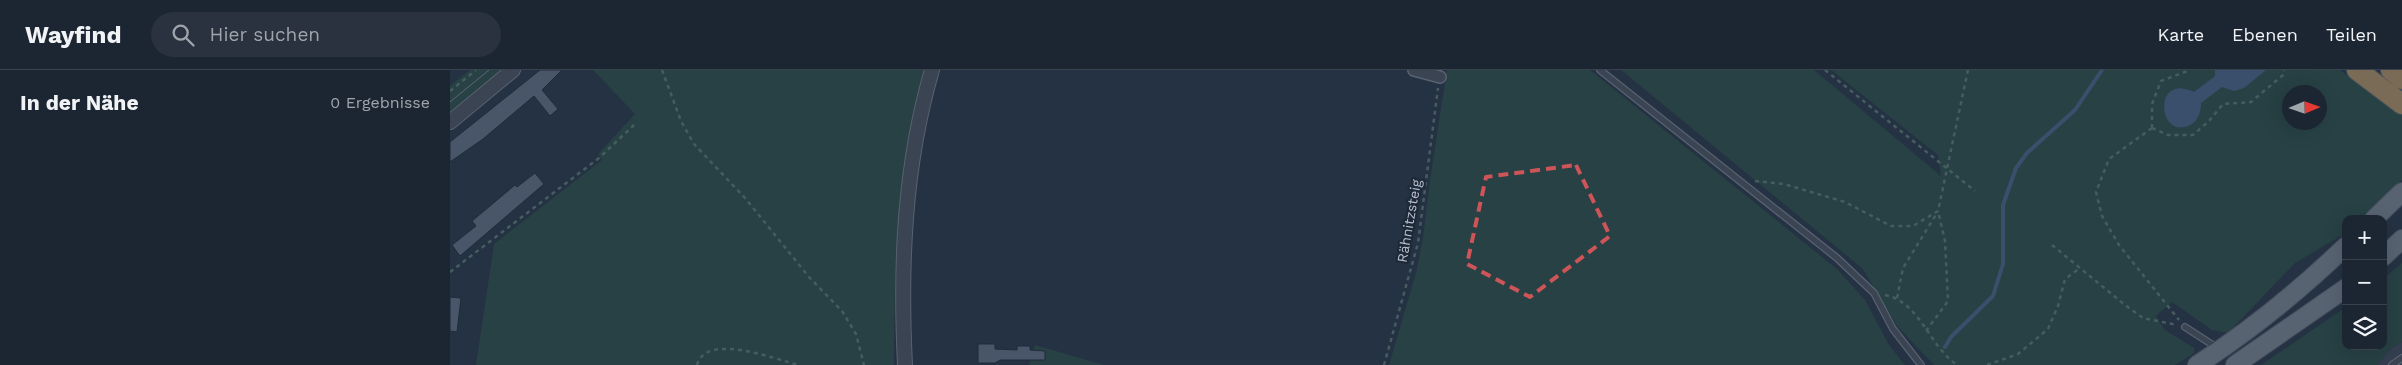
<!DOCTYPE html>
<html lang="de">
<head>
<meta charset="utf-8">
<style>
  body { margin:0; font-family:"Work Sans",sans-serif; background:#29323e; color:#f1f3f6 }
  .controls { position:absolute; right:15px; bottom:15px; display:grid; overflow:hidden; border-radius:10px; box-shadow:0 5px 20px #0002 }
  .controls button { width:45px; height:45px; display:grid; place-items:center; padding:0; border:0; border-bottom:1px solid #3a434d; background:#1c2632; color:#f1f3f6; font:25px sans-serif }
  .compass { position:absolute; left:1832px; top:15px; width:45px; height:45px; border-radius:50%; background:#1c2632; box-shadow:0 5px 20px #0002; rotate:88deg }
  .list { margin:0; padding:0; list-style:none }
  h2 { display:flex; justify-content:space-between; align-items:center; height:65px; margin:0; padding:0 20px; font-size:21px }
  h2 small { font-size:16px; font-weight:400; color:#a0a5ac }
  .icon { flex:none; width:28px; height:28px; fill:none; stroke:currentColor; stroke-width:2; stroke-linecap:round; stroke-linejoin:round }
  .map { position:relative; flex:none; width:1952px; height:295px; overflow:hidden }
  header { display:flex; align-items:center; gap:30px; box-sizing:border-box; height:70px; padding:0 25px; background:#1c2632; border-bottom:1px solid #3a434d }
  header strong { font-size:24px }
  nav { display:flex; gap:28px; margin-inline-start:auto; font-size:18px }
  .search { width:350px; height:45px; background:#29323e; display:flex; align-items:center; gap:12px; box-sizing:border-box; padding:0 18px; border-radius:28px; color:#a0a5ac; font-size:19px }
  main { display:flex }
  aside { flex:1; background:#1c2632 }
  .map>svg:first-child { display:block }
  .airport { fill:#333f50 }
  .green { fill:#274144; fill-rule:evenodd }
  .water { fill:#3a4f6c }
  .lines { fill:none; stroke-linecap:round; stroke-linejoin:round }
  .stream { stroke:#3a4f6c; stroke-width:4 }
  .building { fill:#495669; stroke:#202b3a }
  .service-casing { stroke:#586270; stroke-width:8 }
  .minor-casing { stroke:#586270; stroke-width:14 }
  .tertiary-casing { stroke:#586270; stroke-width:16 }
  .primary-casing { stroke:#434d5c; stroke-width:20 }
  .motorway-casing { stroke:#444f5d; stroke-width:22 }
  .path { stroke:#465d60; stroke-width:2.5; stroke-dasharray:4 4; stroke-linecap:butt }
  .service { stroke:#3a4452; stroke-width:5.5 }
  .minor { stroke:#3a4452; stroke-width:11 }
  .tertiary { stroke:#3a4452; stroke-width:14 }
  .primary { stroke:#586372; stroke-width:18 }
  .motorway { stroke:#796b56; stroke-width:20 }
  .tram { stroke:#5c6879; stroke-width:1 }
  .marked { fill:none; stroke:#cd5559; stroke-width:4; stroke-dasharray:10 6; stroke-linejoin:round }
  .labels { text-anchor:middle; stroke-width:4.5; stroke-linejoin:round; paint-order:stroke }
  .street-label { font-size:14px; fill:#b7bfcc; stroke:#1e2938 }
</style>
</head>
<body>
<header>
<strong>Wayfind</strong>
<div class="search"><svg class="icon" aria-label="search" viewBox="0 0 24 24"><circle cx="10" cy="10" r="6"/><path d="M15 15l6 6"/></svg>Hier suchen</div>
<nav><a>Karte</a><a>Ebenen</a><a>Teilen</a></nav>
</header>
<main>
<aside>
<h2>In der Nähe<small>0 Ergebnisse</small></h2>
<ul class="list">
</ul>
</aside>
<div class="map">
<svg width="1952" height="295" viewBox="0 0 1952 295">
  <rect width="100%" height="100%" fill="#253243"/>
  <path class="airport" d="M1952,272V295H1927L1940,279Z"/>
  <path class="green" d="M20,0H51L0,42V16Z
    M143,0H474C447,96 444,196 444,295H26L44,174L152,90L148,84L185,44Z
    M997,0H1140L1387,199L1415,230L1439,275L1455,295H939L966,203L973,168L980,110Z
    M1171,0H1364L1491,106L1488,85L1381,0H1890L1952,45V110L1916,149H1896V163L1845,193L1778,263L1762,260L1722,232L1706,246L1715,260L1744,278V283L1725,295H1484L1447,256L1413,199ZM1840,22H1870V52H1840Z
    M1952,193V272L1940,279L1927,295H1811L1896,237V276H1933V209Z
    M585,275L654,295H579Z"/>
  <path class="water" d="M1765,0H1816L1794,18L1784,21L1772,17L1751,33C1751,41 1749,49 1742,54C1708,74 1701,1 1744,22L1765,6Z"/>
  <g class="lines">
    <path class="stream" d="M1495,277L1501,267L1543,226L1553,194V135L1566,98L1577,83L1625,40L1652,0"/>
  </g>
  <path class="building" d="M90,0H112L92,20L108,39L100,46L84,26L33,69L0,92V72Z
    M85,103L94,114L10,186L2,175L26,156L22,151L65,115L67,117Z
    M0,227L11,228L7,262L0,261Z
    M528,274H545V279L567,280V276H580V280L595,281V290H550L545,293H528Z"/>
  <g class="lines">
    <defs>
      <path id="service" d="M1150,0L1387,188L1424,223L1443,259L1471,295
        M1735,257L1769,279
        M1942,295L1952,288"/>
      <path id="minor" d="M964,0L990,7"/>
      <path id="tertiary" d="M0,52L63,0
        M455,295C450,196 454,96 482,0"/>
      <path id="primary" d="M1924,149L1952,122
        M1933,187L1952,169
        M1747,295C1800,261 1850,220 1896,176
        M1785,295L1896,218"/>
      <path id="motorway" d="M1907,0L1952,34
        M1941,0L1952,9"/>
    </defs>
    <use href="#service" class="service-casing"/>
    <use href="#minor" class="minor-casing"/>
    <use href="#tertiary" class="tertiary-casing"/>
    <use href="#primary" class="primary-casing"/>
    <use href="#motorway" class="motorway-casing"/>
    <path class="path" d="M212,0L231,51L244,74L295,128L359,207L392,241L406,264L414,295
      M1375,0L1525,121
      M0,21L26,0
      M1702,58L1659,89L1646,122L1652,146L1669,175L1729,250
      M1702,58L1718,65H1743L1759,51L1773,34L1801,32L1833,5L1834,0
      M1702,58V34L1711,11L1740,0
      M1305,111L1334,114L1395,132L1441,156H1463L1488,141L1518,0
      M1602,175L1675,235L1693,248L1727,255
      M0,202L149,88L184,55
      M1435,225C1470,232 1479,276 1507,295
      M1447,228L1453,198L1487,143
      M1476,261L1498,231L1495,171L1488,141
      M247,295C256,262 325,289 348,295
      M934,295L968,173L988,18
      M1537,295L1568,284L1598,259L1608,236L1615,209L1630,198"/>
    <use href="#service" class="service"/>
    <use href="#minor" class="minor"/>
    <use href="#tertiary" class="tertiary"/>
    <use href="#primary" class="primary"/>
    <use href="#motorway" class="motorway"/>
    <path class="tram" d="M0,32L39,0"/>
  </g>
  <path class="marked" d="M1126,95L1160,166L1080,227L1017,194L1036,107Z"/>
  <g class="labels">
    <g class="street-label">
      <text transform="translate(959 151) rotate(-80)" y="5">Rähnitzsteig</text>
    </g>
  </g>
</svg>
<div class="controls">
<button>+</button>
<button>−</button>
<button><svg class="icon" aria-label="layers" viewBox="0 0 24 24"><path d="M12 4l9 5-9 5-9-5zM3 14l9 5 9-5"/></svg></button>
</div>
<svg class="compass" viewBox="-18 -18 36 36"><path d="M0-13l5 13h-10z" fill="#e53935"/><path d="M0 13l5-13h-10z" fill="#a0a5ac"/></svg>
</div>
</main>
</body>
</html>
